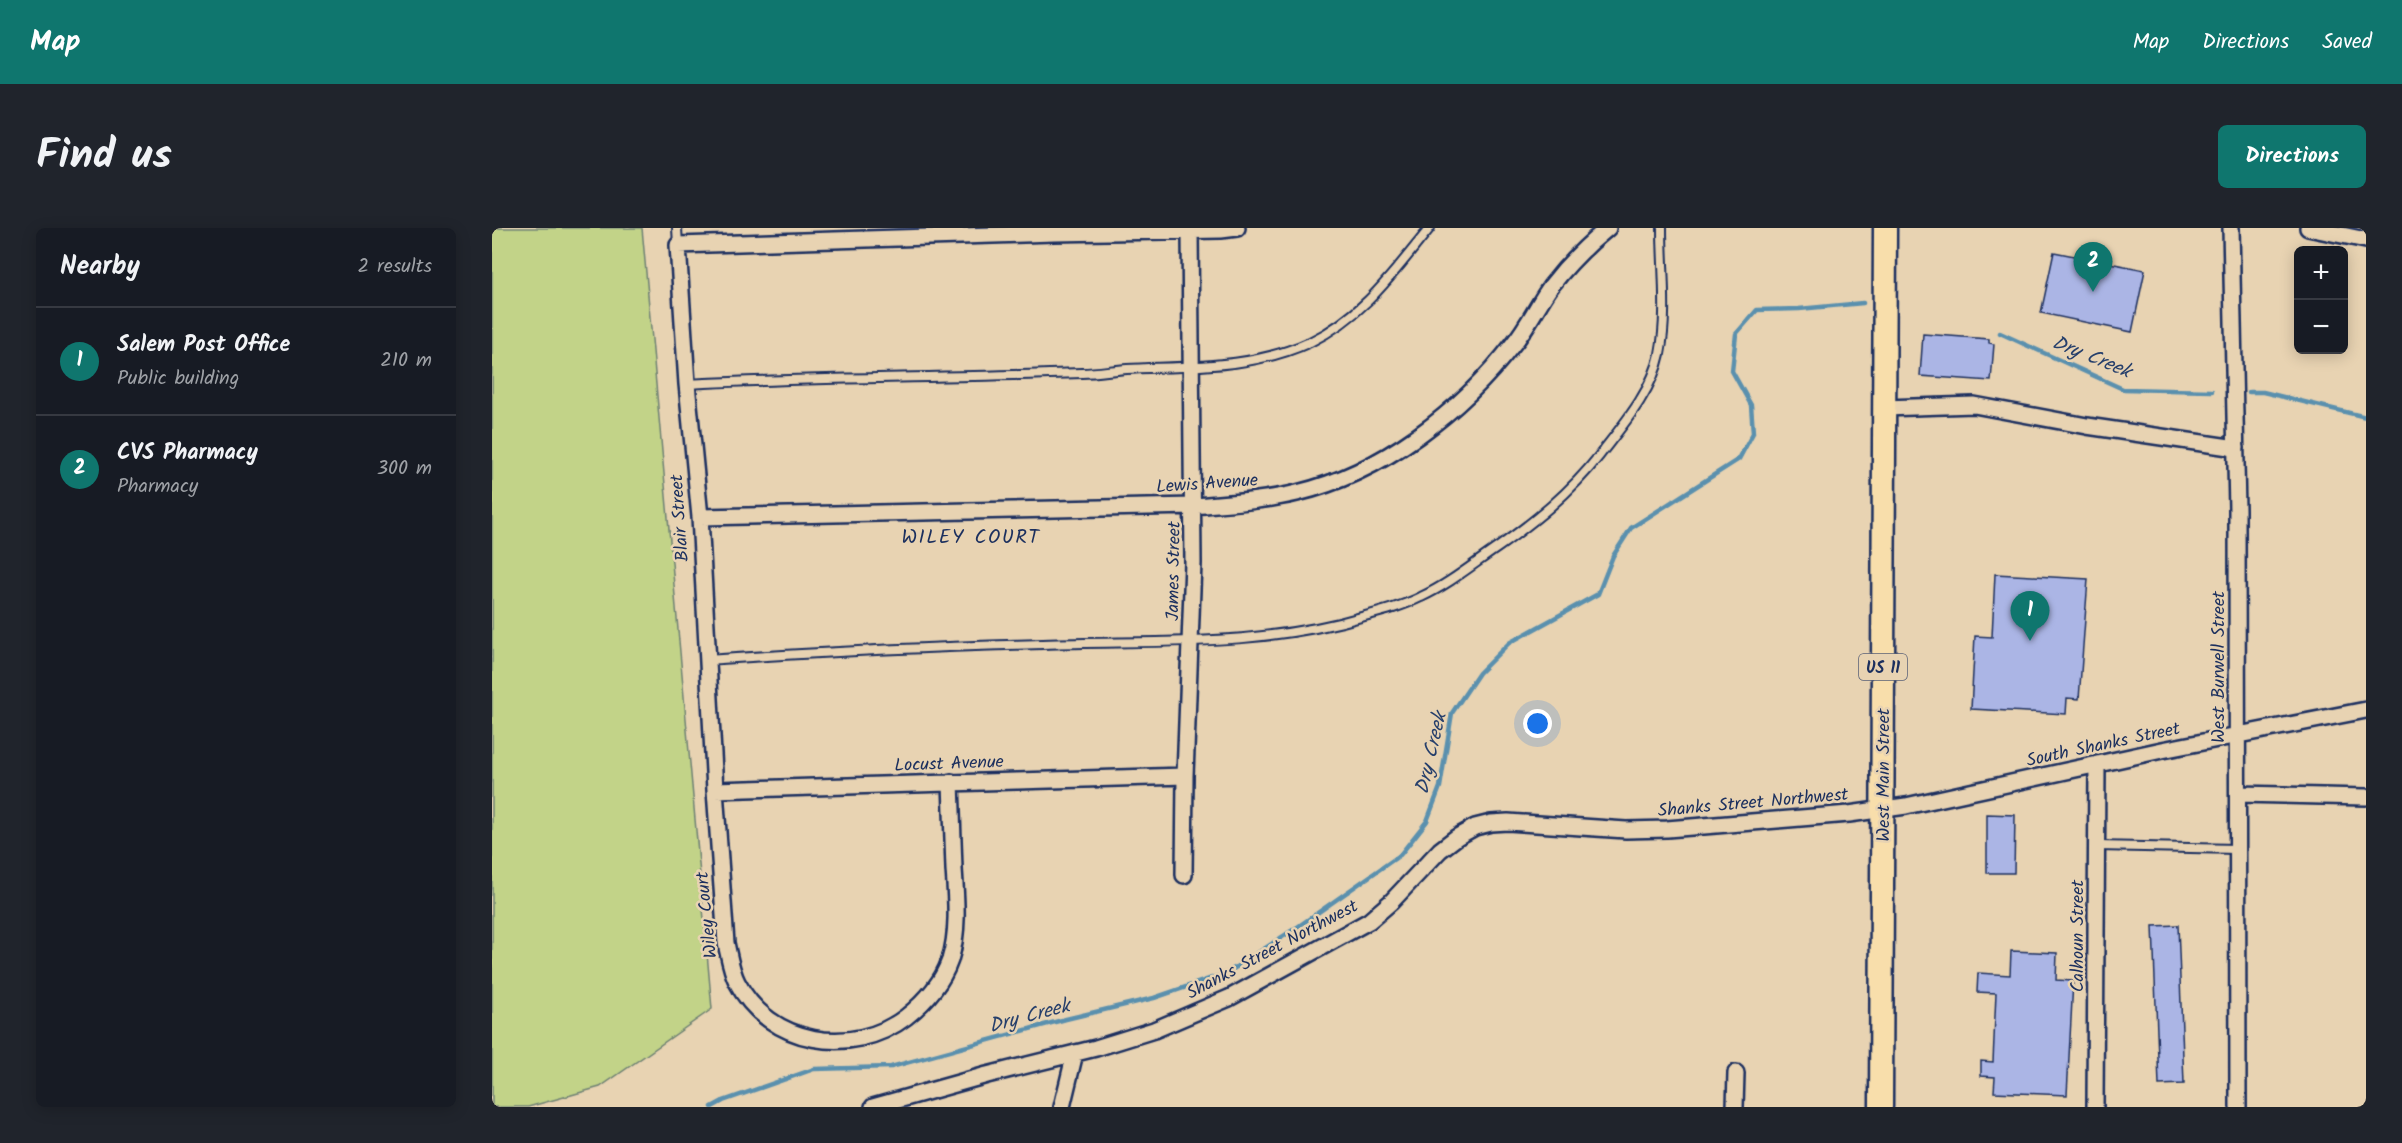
<!DOCTYPE html>
<html lang="en">
<head>
<meta charset="utf-8">
<style>
  body { margin:0; font-family:Kalam,sans-serif; background:#20242c; color:#f1f3f6 }
  .controls { position:absolute; right:18px; top:18px; display:grid; overflow:hidden; border-radius:9px; box-shadow:0 3px 15px #0003 }
  .controls button { width:54px; height:54px; display:grid; place-items:center; padding:0; border:0; border-bottom:2px solid #363941; background:#171b24; color:#f1f3f6; font:30px sans-serif }
  .you { position:absolute; left:1046px; top:496px; width:21px; height:21px; margin:-15px; border:4px solid #fff; border-radius:50%; background:#1a73e8; box-shadow:0 0 0 9px #1a73e833 }
  .badge { display:grid; place-items:center; width:39px; height:39px; border-radius:50%; background:#0f766e; color:#fff; font-size:20px; font-weight:700 }
  .pin { position:absolute; translate:-50% -50px; filter:drop-shadow(0 2px 3px #0008) }
  .pin::after { content:''; position:absolute; top:32px; width:21px; height:18px; background:inherit; clip-path:polygon(0 0,100% 0,50% 100%) }
  .list { margin:0; padding:0; list-style:none }
  h2 { display:flex; justify-content:space-between; align-items:center; height:78px; margin:0; padding:0 24px; font-size:26px }
  h2 small { font-size:20px; font-weight:400; color:#9ea1a6 }
  .list li { display:grid; grid-template-columns:39px 1fr auto; gap:18px; align-items:center; box-sizing:border-box; height:108px; padding:0 24px; border-top:2px solid #363941 }
  .list b { display:block; font-size:22px; white-space:nowrap }
  .list p { margin:0; font-size:20px; white-space:nowrap; color:#9ea1a6 }
  .list em { font-size:20px; font-style:normal; color:#9ea1a6 }
  .map { position:relative; flex:none; width:1874px; height:879px; overflow:hidden; border-radius:9px }
  header { display:flex; align-items:center; gap:36px; box-sizing:border-box; height:84px; padding:0 30px; background:#0f766e; color:#fff }
  header strong { font-size:28px }
  nav { display:flex; gap:33px; margin-inline-start:auto; font-size:21px }
  .intro { display:flex; align-items:center; justify-content:space-between; box-sizing:border-box; height:144px; padding:0 36px }
  h1 { margin:0; font-size:42px }
  .button { padding:15px 27px; border-radius:9px; background:#0f766e; color:#fff; font-size:21px; font-weight:700 }
  main { display:flex; gap:36px; padding:0 36px }
  aside { flex:1; background:#171b24; border-radius:9px; box-shadow:0 3px 15px #0003 }
  .map>svg:first-child { display:block }
  .green { fill:#c2d388; stroke:#6e8173; stroke-width:1.5 }
  .lines { fill:none; stroke-linecap:round; stroke-linejoin:round }
  .stream { stroke:#5a90ae; stroke-width:4.5 }
  .building { fill:#abb5e5; stroke:#1b2f5e; stroke-width:1.5 }
  .lane-casing { stroke:#1b2f5e; stroke-width:12 }
  .street-casing { stroke:#1b2f5e; stroke-width:20 }
  .primary-casing { stroke:#1b2f5e; stroke-width:27 }
  .lane { stroke:#e8d3b2; stroke-width:8 }
  .street { stroke:#e8d3b2; stroke-width:15 }
  .primary { stroke:#f8deab; stroke-width:22 }
  .labels { text-anchor:middle; stroke-width:5; stroke-linejoin:round; paint-order:stroke }
  .shield { fill:#e8d3b2; stroke:#586077; stroke-width:1.5 }
  .shield-label { font-size:16px; font-weight:bold; fill:#1b2f5e }
  .street-label { font-size:18px; fill:#1b2f5e; stroke:#e8d3b2 }
  .water-label { font-size:20px; font-style:italic; fill:#263f6b; stroke:#e8d3b2 }
  .neighbourhood-label { font-size:20px; letter-spacing:1.5px; fill:#1b2f5e; stroke:#e8d3b2 }
</style>
</head>
<body>
<header>
<strong>Map</strong>
<nav><a>Map</a><a>Directions</a><a>Saved</a></nav>
</header>
<div class="intro"><h1>Find us</h1><a class="button">Directions</a></div>
<main>
<aside>
<h2>Nearby<small>2 results</small></h2>
<ul class="list">
<li><span class="badge">1</span><div><b>Salem Post Office</b><p>Public building</p></div><em>210 m</em></li>
<li><span class="badge">2</span><div><b>CVS Pharmacy</b><p>Pharmacy</p></div><em>300 m</em></li>
</ul>
</aside>
<div class="map">
<svg width="1874" height="879" viewBox="0 0 1874 879">
  <rect width="100%" height="100%" fill="#e8d3b2"/>
  <filter id="ink" filterUnits="userSpaceOnUse"><feTurbulence type="fractalNoise" baseFrequency=".0167" numOctaves="2"/><feDisplacementMap in="SourceGraphic" scale="12" xChannelSelector="R" yChannelSelector="G"/><feConvolveMatrix kernelMatrix="1 2 1 2 8 2 1 2 1" color-interpolation-filters="sRGB"/></filter>
  <g filter="url(#ink)">
    <path class="green" d="M0,0H150L220,781L108,859L36,879H0Z"/>
    <g class="lines">
      <path class="stream" d="M1508,105L1631,161L1720,163
        M1757,164H1771L1874,189
        M220,879L231,873L322,841L399,839L574,791L662,770L735,745L804,700L908,627L935,593L948,559L960,485L987,445L1017,415L1106,366L1121,328L1139,300L1247,231L1261,205L1259,177L1240,143L1244,106L1265,82L1307,81L1371,75"/>
    </g>
    <path class="building" d="M1562,24L1653,42L1640,104L1549,85Z
      M1431,106L1497,111V115L1502,116L1499,153L1428,148Z
      M1503,346L1596,351L1587,471L1575,470L1574,486L1479,481L1483,408L1500,409Z
      M1495,586L1523,587L1522,645H1495Z
      M1686,697L1692,856L1667,857L1661,698Z
      M1519,723L1565,725L1564,752L1581,753L1575,867L1502,864L1503,849L1489,848V833L1501,834L1504,765L1485,764L1486,745L1518,747Z"/>
    <g class="lines">
      <defs>
        <path id="lane" d="M185,0L186,17
          M195,156C327,149 458,150 590,145C605,145 620,142 635,141C697,138 760,141 818,114C872,88 901,45 938,0
          M215,432C327,424 439,419 551,416C662,412 765,420 873,388C892,383 911,378 929,369C957,356 980,337 1005,320C1043,293 1078,265 1107,228C1130,198 1160,164 1168,126C1176,86 1170,41 1170,0
          M1605,618L1745,621"/>
        <path id="street" d="M1739,0L1745,282L1746,879
          M1816,0L1874,12
          M1392,180L1482,177L1595,198L1744,220
          M208,289L702,278C736,275 772,273 805,265C890,245 970,183 1022,115C1036,98 1046,76 1059,58C1076,36 1095,17 1116,0
          M459,554C460,583 461,612 462,641C464,671 467,702 458,732C450,755 433,774 414,789C361,830 277,817 245,754C239,742 237,728 234,715L223,562L208,289L195,156L186,17L562,5L729,2L745,0
          M223,562L693,548
          M1746,566L1874,569
          M692,647L693,548L701,335L698,3
          M381,879L495,847L604,820L662,802L737,770L877,693L899,674L948,622L965,609L983,599L999,595L1016,594L1134,602L1175,601L1357,586L1414,578L1670,522L1874,482
          M570,879L583,825
          M1243,879L1244,845
          M1603,879L1605,536"/>
        <path id="primary" d="M1389,879L1393,0"/>
      </defs>
      <use href="#lane" class="lane-casing"/>
      <use href="#street" class="street-casing"/>
      <use href="#primary" class="primary-casing"/>
      <use href="#lane" class="lane"/>
      <use href="#street" class="street"/>
      <use href="#primary" class="primary"/>
    </g>
  </g>
  <g class="labels">
    <rect class="shield" x="1367" y="426" width="48" height="26" rx="4.5"/>
    <g class="shield-label">
      <text x="1391" y="445">US 11</text>
    </g>
    <g class="street-label">
      <text transform="translate(715 255) rotate(-4)" y="6">Lewis Avenue</text>
      <text transform="translate(187 290) rotate(-94)" y="6">Blair Street</text>
      <text transform="translate(681 343) rotate(-89)" y="6">James Street</text>
      <text transform="translate(1726 439) rotate(-90)" y="6">West Burwell Street</text>
      <text transform="translate(1611 516) rotate(-12)" y="6">South Shanks Street</text>
      <text transform="translate(457 535) rotate(-2)" y="6">Locust Avenue</text>
      <text transform="translate(1391 547) rotate(-90)" y="6">West Main Street</text>
      <text transform="translate(1261 574) rotate(-5)" y="6">Shanks Street Northwest</text>
      <text transform="translate(214 687) rotate(-96)" y="6">Wiley Court</text>
      <text transform="translate(1585 708) rotate(-90)" y="6">Calhoun Street</text>
      <text transform="translate(780 721) rotate(-28)" y="6">Shanks Street Northwest</text>
    </g>
    <g class="water-label">
      <text transform="translate(1600 128) rotate(22)" y="7">Dry Creek</text>
      <text transform="translate(938 525) rotate(-77)" y="7">Dry Creek</text>
      <text transform="translate(537 787) rotate(-15)" y="7">Dry Creek</text>
    </g>
    <g class="neighbourhood-label">
      <text x="479" y="315">WILEY COURT</text>
    </g>
  </g>
</svg>
<div class="controls">
<button>+</button>
<button>−</button>
</div>
<div class="you"></div>
<div class="pin badge" style="left:1538px;top:413px">1</div>
<div class="pin badge" style="left:1601px;top:64px">2</div>
</div>
</main>
</body>
</html>
